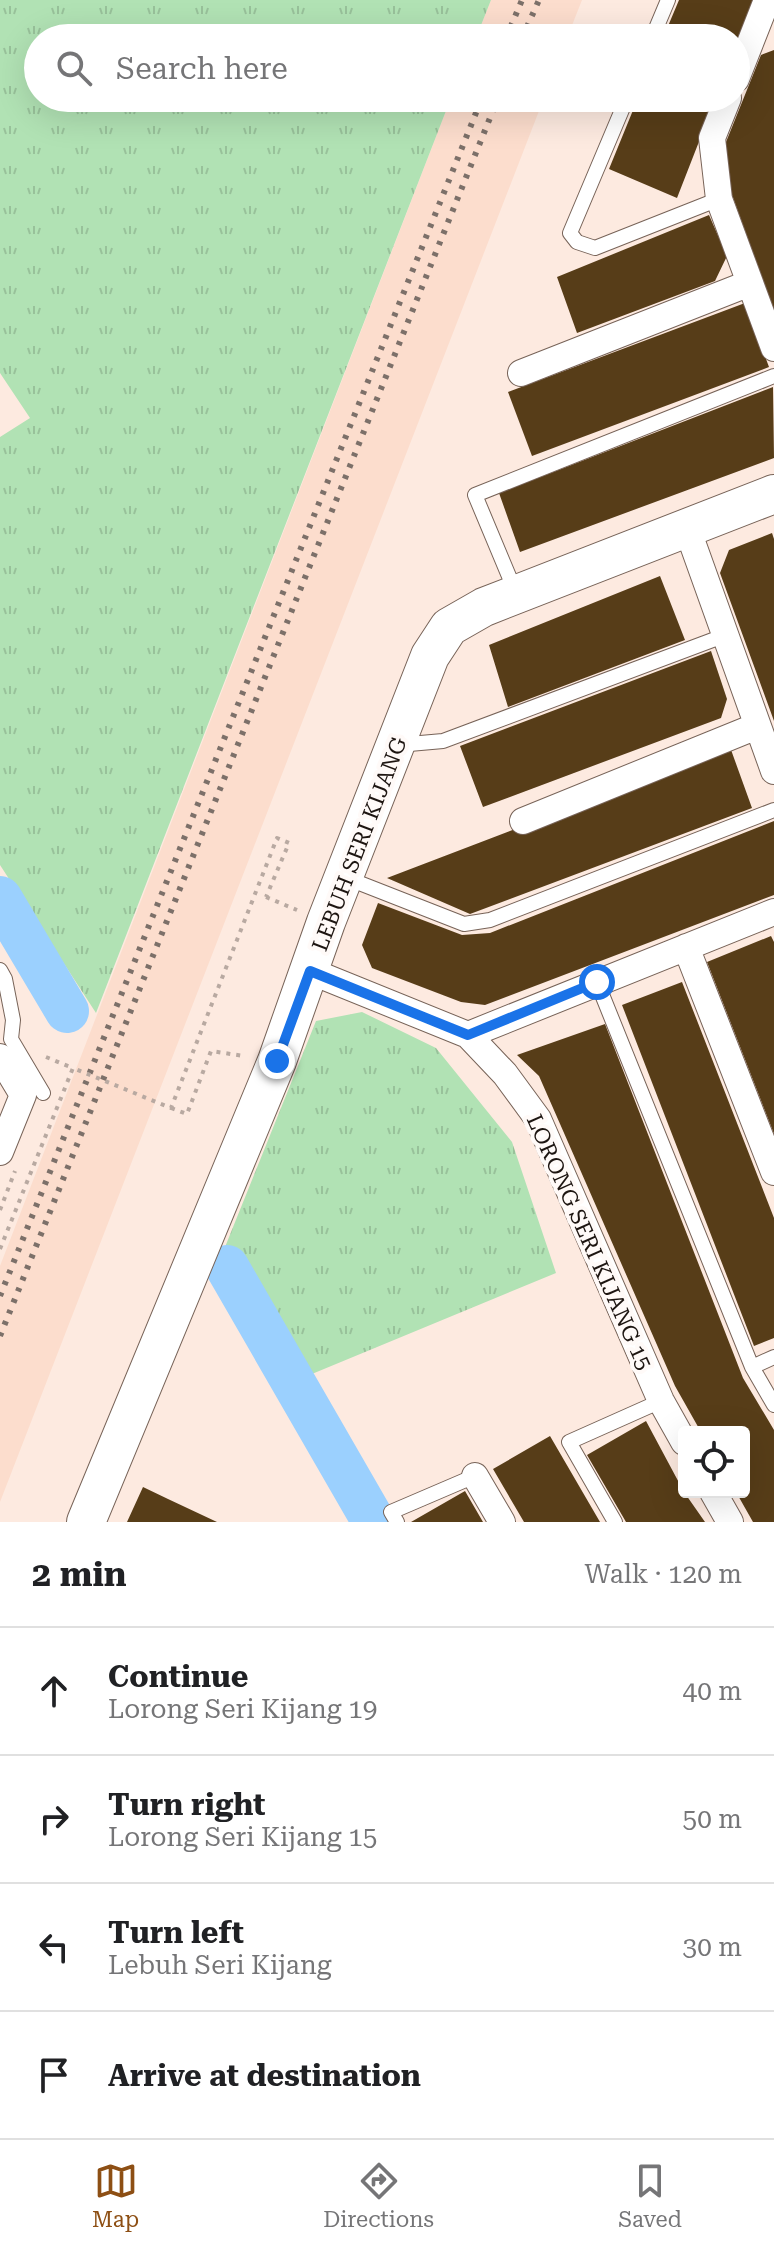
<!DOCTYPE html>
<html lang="en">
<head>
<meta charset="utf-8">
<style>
  body { margin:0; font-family:"Roboto Serif",serif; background:#f2f2f2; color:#202124 }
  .controls { position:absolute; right:24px; bottom:24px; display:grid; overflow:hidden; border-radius:8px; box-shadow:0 8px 32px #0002 }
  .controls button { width:72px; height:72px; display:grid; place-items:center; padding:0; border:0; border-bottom:2px solid #e0e0e0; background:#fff; color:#202124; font:40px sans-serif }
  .stop { position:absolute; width:24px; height:24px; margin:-18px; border:6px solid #1a73e8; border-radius:50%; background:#fff }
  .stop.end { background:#1a73e8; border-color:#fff; box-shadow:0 2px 8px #0008 }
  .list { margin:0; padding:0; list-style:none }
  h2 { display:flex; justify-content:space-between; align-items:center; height:104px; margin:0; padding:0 32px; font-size:34px }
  h2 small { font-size:26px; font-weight:400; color:#757577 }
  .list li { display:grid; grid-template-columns:52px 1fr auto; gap:24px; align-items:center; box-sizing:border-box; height:128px; padding:0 32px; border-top:2px solid #e0e0e0 }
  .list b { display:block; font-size:30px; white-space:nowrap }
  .list p { margin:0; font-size:26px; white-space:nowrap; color:#757577 }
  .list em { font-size:26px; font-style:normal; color:#757577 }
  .icon { flex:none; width:44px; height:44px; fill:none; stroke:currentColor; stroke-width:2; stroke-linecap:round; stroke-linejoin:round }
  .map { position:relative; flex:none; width:774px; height:1522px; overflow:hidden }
  .search { position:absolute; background:#fff; box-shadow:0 8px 32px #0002; left:24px; right:24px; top:24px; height:88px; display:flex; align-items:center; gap:20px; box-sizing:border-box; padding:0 28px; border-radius:44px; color:#757577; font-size:30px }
  .sheet { height:616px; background:#fff }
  nav { display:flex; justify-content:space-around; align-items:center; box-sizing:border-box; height:112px; border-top:2px solid #e0e0e0; background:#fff; font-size:22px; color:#757577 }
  nav a { display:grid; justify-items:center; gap:4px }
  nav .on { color:#8d4f14 }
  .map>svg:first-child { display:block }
  .built { fill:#fcddcd }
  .grass { fill:url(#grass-tufts) }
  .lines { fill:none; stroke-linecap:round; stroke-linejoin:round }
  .river { stroke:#9bd0fe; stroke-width:44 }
  .building { fill:#573d18 }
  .lane-casing { stroke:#776358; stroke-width:16 }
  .street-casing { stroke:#776358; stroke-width:28 }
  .secondary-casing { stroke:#776358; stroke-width:40 }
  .path { stroke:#b8a9a1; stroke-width:4; stroke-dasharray:4 6; stroke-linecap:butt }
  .lane { stroke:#fff; stroke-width:14 }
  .street { stroke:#fff; stroke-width:26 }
  .secondary { stroke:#fff; stroke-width:38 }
  .rail { stroke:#7c7069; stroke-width:6; stroke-dasharray:4 8; stroke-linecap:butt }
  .path-bridge { stroke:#b8a9a1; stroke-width:4; stroke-dasharray:4 6; stroke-linecap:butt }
  .route { stroke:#1a73e8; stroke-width:10 }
  .labels { text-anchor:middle; stroke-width:8; stroke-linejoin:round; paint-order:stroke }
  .street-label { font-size:22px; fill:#1d1511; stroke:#fffaf8 }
</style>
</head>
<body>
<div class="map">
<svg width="774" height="1522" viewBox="0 0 774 1522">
  <defs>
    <pattern id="grass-tufts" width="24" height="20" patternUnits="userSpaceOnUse" patternTransform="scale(2)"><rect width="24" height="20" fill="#b1e2b4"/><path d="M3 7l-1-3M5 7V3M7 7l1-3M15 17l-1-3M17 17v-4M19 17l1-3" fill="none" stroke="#98c19a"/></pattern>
  </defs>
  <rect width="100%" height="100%" fill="#fdeae0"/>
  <path class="built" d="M491,0H582L567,38H476Z
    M451,98H544L0,1502V1266Z"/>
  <path class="grass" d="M0,0H491L476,38H38V98H451L96,1013L0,865V437L30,418L0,373Z
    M362,1012L436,1048L512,1142L556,1273L295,1381L221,1257L316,1021Z"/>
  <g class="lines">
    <path class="river" d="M0,898L67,1011
      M227,1267L374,1522"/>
  </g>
  <path class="building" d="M679,0H754L736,45V38H663Z
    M774,50V311L723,170L726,142L761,55Z
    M638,98H716L677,198L609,169Z
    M709,215L727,256L715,281L577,333L557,277Z
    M745,303L769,367L532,456L508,392Z
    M773,387L774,458L520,552L499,493Z
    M772,533L774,539V721L720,573L729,550Z
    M660,576L685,640L508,707L489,645Z
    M711,651L727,699L721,718L483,807L460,746Z
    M730,747L752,808L470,914L387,878Z
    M774,821V895L485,1005L461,1002L372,968L362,945L378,903L462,935L490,933Z
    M771,936L774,942V1134L707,962Z
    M682,982L774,1218V1338L754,1346L622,1005Z
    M605,1024L743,1378L774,1430V1522H753L736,1492H744V1432H701L675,1386L539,1076L517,1055Z
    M646,1421L684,1492L705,1522H626L587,1455Z
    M550,1436L600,1522H524L493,1469Z
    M143,1487L168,1499L217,1522H127Z
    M465,1491L483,1522H411Z"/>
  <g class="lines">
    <defs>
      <path id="lane" d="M652,38L668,0
        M627,98L570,233L577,242L595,248L719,199
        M516,593L475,495L774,376
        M398,745L443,741L726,635
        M344,877L464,924L490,920L774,810
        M0,970L5,979L13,1020L11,1039L43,1093
        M597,982L752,1367L774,1405
        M752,1367L774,1357
        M397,1522L391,1512L475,1476
        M615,1522L569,1442L661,1401"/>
      <path id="street" d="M736,79L767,0
        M728,98L712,138L719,199L774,348
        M521,373L750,283
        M687,528L774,771
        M523,821L757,726
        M686,947L774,1172
        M310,971L468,1035L505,1074L538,1119L661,1401L684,1442
        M468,1035L774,912
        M0,1057L23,1095L0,1152
        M475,1476L502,1522
        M713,1492L730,1522"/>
      <path id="secondary" d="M86,1522L277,1061L326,922L430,656L449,627L484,607L774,494"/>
    </defs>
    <use href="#lane" class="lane-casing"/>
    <use href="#street" class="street-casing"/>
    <use href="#secondary" class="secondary-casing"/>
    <path class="path" d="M266,897L297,910
      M46,1057L73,1068
      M171,1108L187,1114L211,1051L244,1056
      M0,1210L15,1171"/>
    <use href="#lane" class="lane"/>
    <use href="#street" class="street"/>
    <use href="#secondary" class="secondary"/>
    <path class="rail" d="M506,38L522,0
      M522,38L539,0
      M0,1296L482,98
      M0,1336L498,98"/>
    <path class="path-bridge" d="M0,1249L73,1068L171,1108L277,838L289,843L266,897"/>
  </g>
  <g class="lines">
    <path class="route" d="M277,1061L310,971L468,1035L597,982"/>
  </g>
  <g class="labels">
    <g class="street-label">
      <text transform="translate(359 844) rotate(-69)" y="8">LEBUH SERI KIJANG</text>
      <text transform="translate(590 1242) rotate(66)" y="8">LORONG SERI KIJANG 15</text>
    </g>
  </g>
</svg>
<div class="controls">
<button><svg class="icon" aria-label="locate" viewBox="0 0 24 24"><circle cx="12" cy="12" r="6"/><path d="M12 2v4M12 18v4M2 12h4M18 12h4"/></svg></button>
</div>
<div class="stop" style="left:597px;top:982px"></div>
<div class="stop end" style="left:277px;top:1061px"></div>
<div class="search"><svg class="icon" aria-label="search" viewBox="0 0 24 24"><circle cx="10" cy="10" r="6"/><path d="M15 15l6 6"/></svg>Search here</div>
</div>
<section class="sheet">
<h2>2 min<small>Walk · 120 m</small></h2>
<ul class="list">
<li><svg class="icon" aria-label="ahead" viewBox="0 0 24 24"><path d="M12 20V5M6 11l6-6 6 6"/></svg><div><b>Continue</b><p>Lorong Seri Kijang 19</p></div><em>40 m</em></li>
<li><svg class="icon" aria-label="right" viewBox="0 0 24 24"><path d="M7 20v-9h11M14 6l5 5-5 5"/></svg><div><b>Turn right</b><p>Lorong Seri Kijang 15</p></div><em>50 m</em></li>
<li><svg class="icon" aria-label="left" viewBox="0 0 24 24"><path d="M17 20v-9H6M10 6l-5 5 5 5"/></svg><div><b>Turn left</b><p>Lebuh Seri Kijang</p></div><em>30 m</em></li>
<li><svg class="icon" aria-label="arrive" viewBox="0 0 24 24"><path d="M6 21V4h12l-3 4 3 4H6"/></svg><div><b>Arrive at destination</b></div></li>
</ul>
</section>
<nav>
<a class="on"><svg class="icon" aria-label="map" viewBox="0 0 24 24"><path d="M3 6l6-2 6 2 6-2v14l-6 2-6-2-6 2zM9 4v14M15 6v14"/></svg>Map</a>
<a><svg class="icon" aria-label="directions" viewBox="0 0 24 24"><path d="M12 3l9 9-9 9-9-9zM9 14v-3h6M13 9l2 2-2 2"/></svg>Directions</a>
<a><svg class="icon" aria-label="saved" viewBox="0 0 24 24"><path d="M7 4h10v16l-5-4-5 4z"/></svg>Saved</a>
</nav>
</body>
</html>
